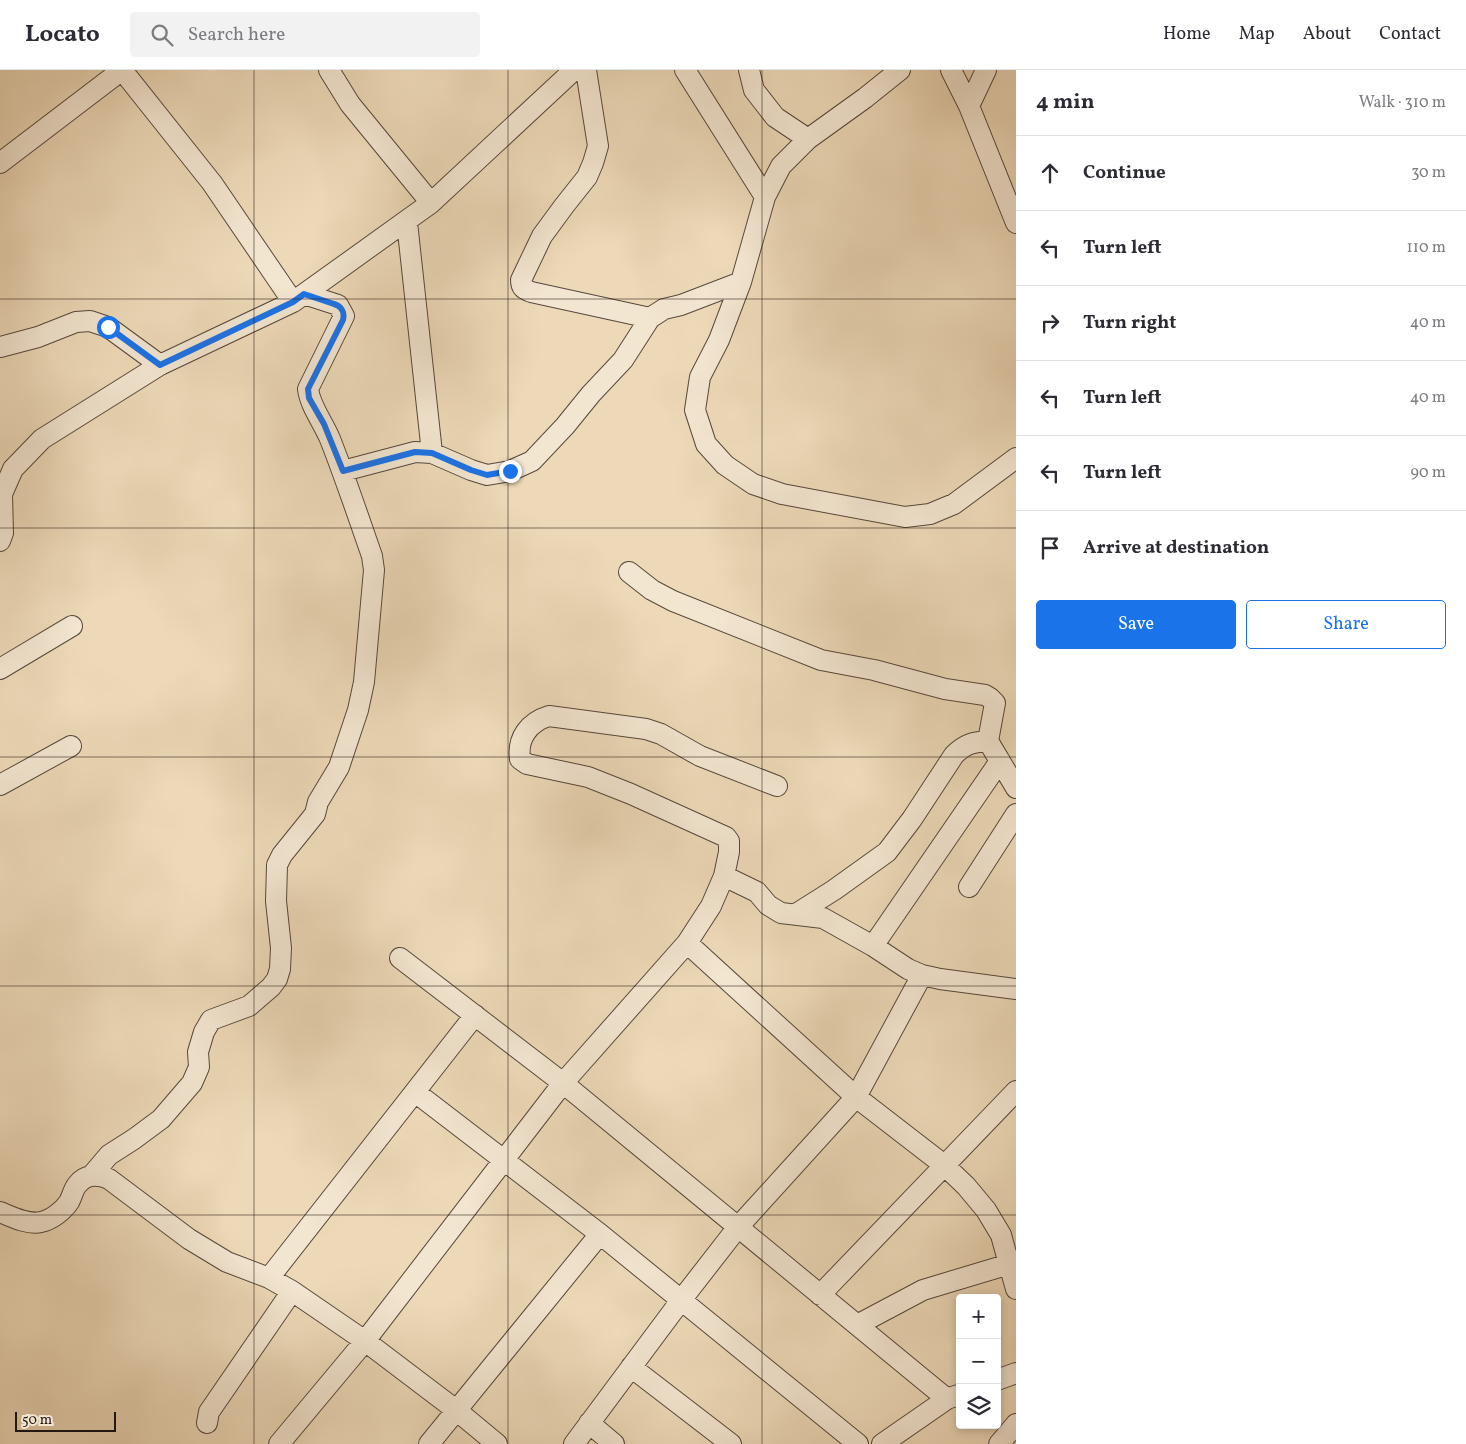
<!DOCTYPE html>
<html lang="en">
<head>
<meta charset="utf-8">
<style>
  body { margin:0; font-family:Vollkorn,serif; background:#f2f2f3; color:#2b2b33 }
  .controls { position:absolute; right:15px; bottom:15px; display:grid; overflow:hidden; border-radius:5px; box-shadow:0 2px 8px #0003 }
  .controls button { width:45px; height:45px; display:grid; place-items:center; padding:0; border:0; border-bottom:1px solid #e1e1e2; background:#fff; color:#2b2b33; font:25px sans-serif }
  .scale { position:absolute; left:15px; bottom:12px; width:101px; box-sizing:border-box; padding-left:5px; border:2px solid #241812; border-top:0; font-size:14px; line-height:18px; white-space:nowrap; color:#241812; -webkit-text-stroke:4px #f3e6d1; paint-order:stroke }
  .stop { position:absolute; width:15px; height:15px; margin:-11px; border:4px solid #1a73e8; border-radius:50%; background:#fff }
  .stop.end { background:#1a73e8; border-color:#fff; box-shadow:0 1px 5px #0008 }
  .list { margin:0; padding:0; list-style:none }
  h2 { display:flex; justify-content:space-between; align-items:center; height:65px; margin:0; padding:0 20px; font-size:21px }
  h2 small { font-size:16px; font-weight:400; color:#7c7c81 }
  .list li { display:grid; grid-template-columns:32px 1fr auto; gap:15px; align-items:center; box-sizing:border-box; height:75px; padding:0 20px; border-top:1px solid #e1e1e2 }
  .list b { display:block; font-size:19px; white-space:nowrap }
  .list em { font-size:16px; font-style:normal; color:#7c7c81 }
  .actions { display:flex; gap:10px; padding:15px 20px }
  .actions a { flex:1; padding:11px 0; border:1px solid #1a73e8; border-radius:5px; text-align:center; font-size:18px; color:#1a73e8 }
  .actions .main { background:#1a73e8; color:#fff }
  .icon { flex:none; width:28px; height:28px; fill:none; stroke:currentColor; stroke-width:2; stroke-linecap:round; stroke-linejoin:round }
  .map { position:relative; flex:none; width:1016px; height:1374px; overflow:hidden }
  header { display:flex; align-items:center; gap:30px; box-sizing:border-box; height:70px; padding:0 25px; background:#fff; border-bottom:1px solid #e1e1e2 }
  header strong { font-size:24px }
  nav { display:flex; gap:28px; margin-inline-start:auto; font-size:18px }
  .search { width:350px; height:45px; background:#f2f2f3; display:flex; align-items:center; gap:12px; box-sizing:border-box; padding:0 18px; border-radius:5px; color:#7c7c81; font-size:19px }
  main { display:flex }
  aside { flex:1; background:#fff }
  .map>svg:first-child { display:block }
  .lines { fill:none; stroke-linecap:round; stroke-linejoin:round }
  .minor-casing { stroke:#56483c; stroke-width:22 }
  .minor { stroke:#f3e6d1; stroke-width:20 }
  .route { stroke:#1a73e8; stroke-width:6 }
  .grid { fill:none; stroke:#241812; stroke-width:1; stroke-opacity:0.55 }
</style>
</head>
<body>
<header>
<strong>Locato</strong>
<div class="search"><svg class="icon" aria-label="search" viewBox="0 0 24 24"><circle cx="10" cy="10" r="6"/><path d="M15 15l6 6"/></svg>Search here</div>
<nav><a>Home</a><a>Map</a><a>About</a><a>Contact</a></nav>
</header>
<main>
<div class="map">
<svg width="1016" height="1374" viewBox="0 0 1016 1374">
  <rect width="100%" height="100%" fill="#edd9b8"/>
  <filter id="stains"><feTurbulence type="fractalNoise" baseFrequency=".004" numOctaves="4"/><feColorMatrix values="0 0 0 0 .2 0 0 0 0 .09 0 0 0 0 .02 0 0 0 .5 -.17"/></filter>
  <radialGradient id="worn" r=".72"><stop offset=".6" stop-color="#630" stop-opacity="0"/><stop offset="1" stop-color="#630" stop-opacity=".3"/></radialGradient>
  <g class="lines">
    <defs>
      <path id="minor" d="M122,0L212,113L293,232
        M329,0L350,34L431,133
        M586,0L598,76L593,93L587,107L564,136L542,166L521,210C521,218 524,219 531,222L650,248
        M685,0L765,127
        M749,0L754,20L775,47L808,69
        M900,0L865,28L808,69L781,96L765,127L741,212L719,270L700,307L695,340L706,374L725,395L753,414L782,424L905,447L930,444L954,434L1016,388
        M951,0L969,36L1016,153
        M969,36L986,0
        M0,93L122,0
        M407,152L432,383
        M0,277L38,267L76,252L90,251L108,257L160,295
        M343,401L415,382L432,383L471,400L487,405L510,401L532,391L565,356L591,324L623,290L650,248L664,239L681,235L741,212
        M0,471L3,463L2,424L13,399L42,369L160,295L293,232L431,133L574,0
        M629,502L652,520L673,531L821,590L874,600L945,619L985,625L990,628L995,633L988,671L1016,718
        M0,599L72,556
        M0,715L71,676
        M724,806L757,822L768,835L781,843L823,848L873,876L908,899L922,905L940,909L1016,919
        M969,817L1016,744
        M796,844L834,820L887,782L912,749L954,685C965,674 973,672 988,671
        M687,873L856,1027L944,1095L966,1116L986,1140L1001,1165L1016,1219
        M873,876L1000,691
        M400,888L563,1013L947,1329
        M415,1022L600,1164L858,1374
        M92,1105L109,1085L134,1069L161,1049L192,1013L199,997L198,982L204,962L211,950L249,936L271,917L277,909L280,899L281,878L276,831L277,795L282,785L315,744L318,732L339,697L358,640L364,612L374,500L372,486C358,446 345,407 330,369C323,352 310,336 308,319L344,246L338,235L304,224
        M0,1142C12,1147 28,1155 41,1152C51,1150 63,1141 69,1132C72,1127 73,1120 77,1115C85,1104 98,1104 109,1109L189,1169L227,1192L269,1208L292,1221L365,1271L456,1340L497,1374
        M269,1208L475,945
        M820,1225L1016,1021
        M857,1255L923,1220L1016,1192
        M631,1297L731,1374
        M997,1310L1016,1303
        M207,1353L209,1342L292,1221
        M589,1353L614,1374
        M279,1374L365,1271L563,1013L687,873L711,836L724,806L729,782V771L726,767L631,724L588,707L527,694L520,689C517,668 529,652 549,646L646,659L661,664L700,686L777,716
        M429,1374L600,1164
        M574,1374L682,1229L738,1157L856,1027L922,905
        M882,1374L947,1329L958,1325
        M999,1374L1016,1354"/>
    </defs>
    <use href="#minor" class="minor-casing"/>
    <use href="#minor" class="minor"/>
  </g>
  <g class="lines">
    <path class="route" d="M108,257L160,295L293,232L304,224L334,234C341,236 345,242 343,250L308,319L309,328L324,354L343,401L415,382L432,383L471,400L487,405L510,401"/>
  </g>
  <path class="grid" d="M254,0V1374M508,0V1374M762,0V1374M0,229H1016M0,458H1016M0,687H1016M0,916H1016M0,1145H1016"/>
  <rect width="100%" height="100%" filter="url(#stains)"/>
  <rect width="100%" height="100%" fill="url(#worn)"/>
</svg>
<div class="controls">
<button>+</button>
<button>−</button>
<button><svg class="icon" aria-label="layers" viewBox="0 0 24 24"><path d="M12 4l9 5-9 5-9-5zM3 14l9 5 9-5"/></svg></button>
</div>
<div class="scale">50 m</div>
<div class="stop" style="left:108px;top:257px"></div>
<div class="stop end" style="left:510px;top:401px"></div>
</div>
<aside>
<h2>4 min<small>Walk · 310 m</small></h2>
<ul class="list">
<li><svg class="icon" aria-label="ahead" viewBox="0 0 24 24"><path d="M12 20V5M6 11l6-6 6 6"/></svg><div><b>Continue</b></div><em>30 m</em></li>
<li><svg class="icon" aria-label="left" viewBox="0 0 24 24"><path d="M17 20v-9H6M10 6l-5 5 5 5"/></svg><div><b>Turn left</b></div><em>110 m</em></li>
<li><svg class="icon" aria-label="right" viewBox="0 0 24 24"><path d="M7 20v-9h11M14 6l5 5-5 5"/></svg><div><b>Turn right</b></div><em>40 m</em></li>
<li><svg class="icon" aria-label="left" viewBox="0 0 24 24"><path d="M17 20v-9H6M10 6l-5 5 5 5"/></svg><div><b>Turn left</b></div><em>40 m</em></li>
<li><svg class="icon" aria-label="left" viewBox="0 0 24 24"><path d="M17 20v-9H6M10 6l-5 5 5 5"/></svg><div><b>Turn left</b></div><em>90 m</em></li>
<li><svg class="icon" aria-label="arrive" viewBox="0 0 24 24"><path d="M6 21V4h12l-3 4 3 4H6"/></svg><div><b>Arrive at destination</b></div></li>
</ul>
<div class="actions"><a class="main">Save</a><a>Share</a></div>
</aside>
</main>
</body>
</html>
